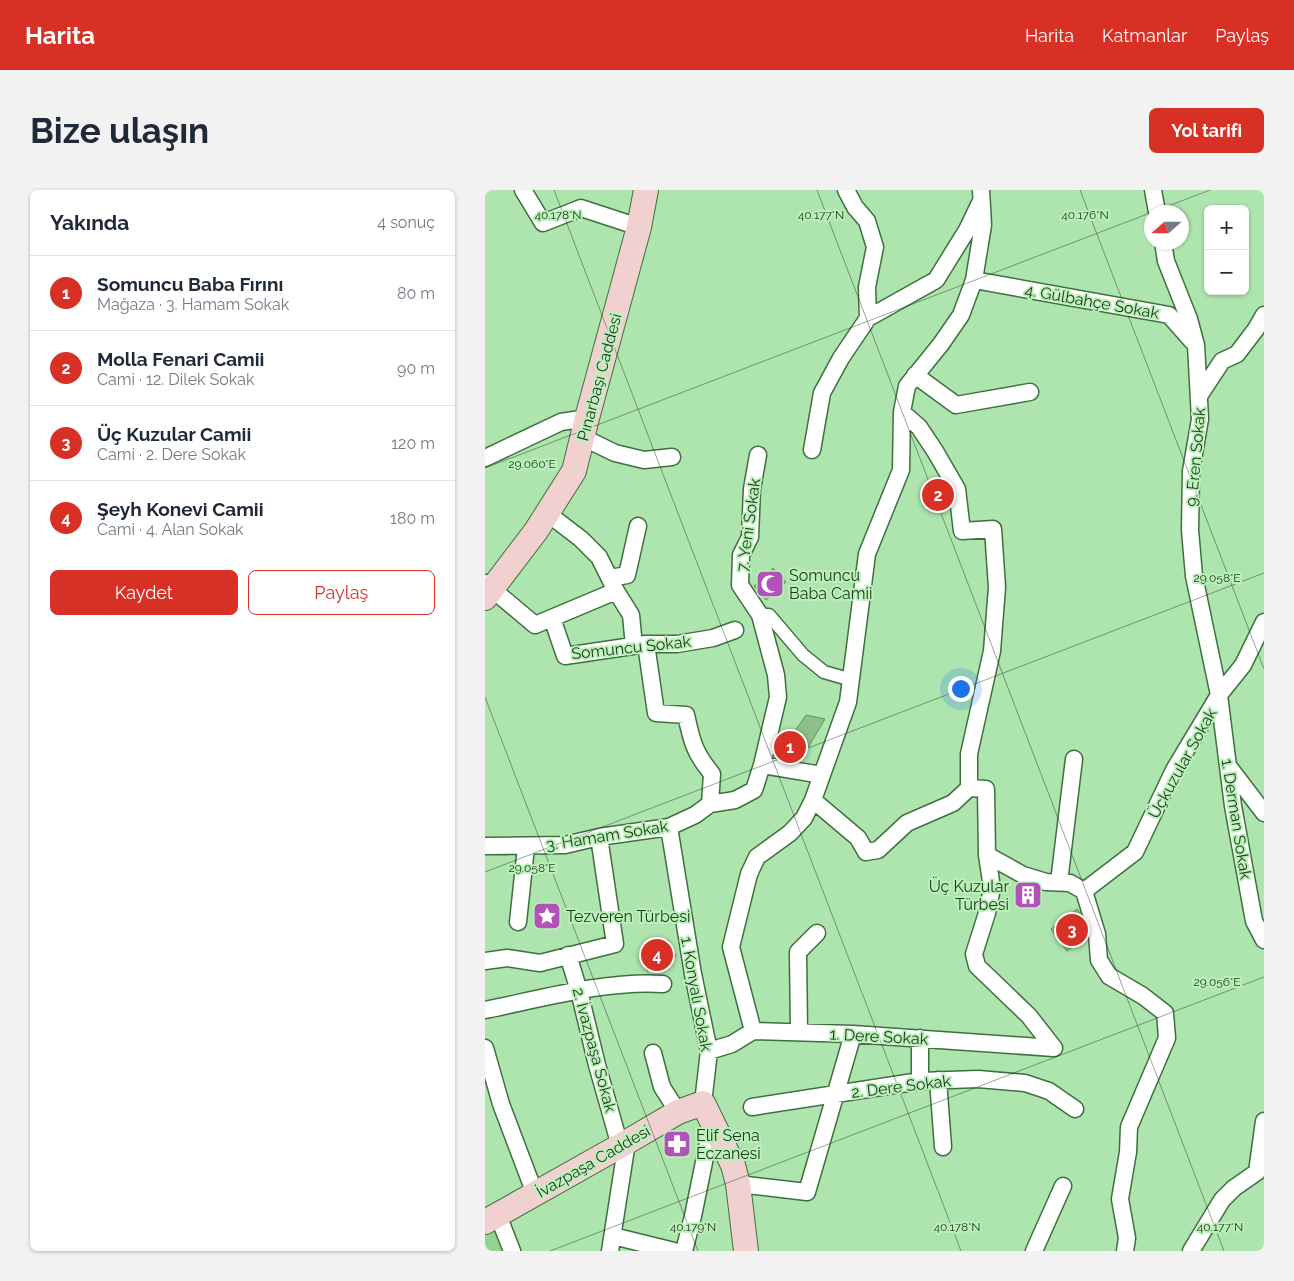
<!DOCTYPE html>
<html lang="tr">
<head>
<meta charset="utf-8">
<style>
  body { margin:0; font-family:Raleway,sans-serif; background:#f2f2f3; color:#1f2937 }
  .controls { position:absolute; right:15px; top:15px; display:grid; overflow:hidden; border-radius:8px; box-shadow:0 1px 4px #0004 }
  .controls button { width:45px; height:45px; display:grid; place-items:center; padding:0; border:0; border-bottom:1px solid #e0e1e3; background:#fff; color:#1f2937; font:25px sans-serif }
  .compass { position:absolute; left:659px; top:15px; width:45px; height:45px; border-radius:50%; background:#fff; box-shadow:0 1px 4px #0004; rotate:249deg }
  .you { position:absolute; left:475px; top:498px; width:18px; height:18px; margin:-12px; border:4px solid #fff; border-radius:50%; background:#1a73e8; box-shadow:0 0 0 8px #1a73e833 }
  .badge { display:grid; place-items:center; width:32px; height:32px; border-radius:50%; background:#d93025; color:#fff; font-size:16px; font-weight:700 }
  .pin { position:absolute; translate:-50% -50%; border:2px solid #fff; box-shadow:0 1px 5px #0006 }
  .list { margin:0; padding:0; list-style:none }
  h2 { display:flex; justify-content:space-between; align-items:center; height:65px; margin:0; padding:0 20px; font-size:21px }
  h2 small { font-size:16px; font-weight:400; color:#747a83 }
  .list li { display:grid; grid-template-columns:32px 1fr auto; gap:15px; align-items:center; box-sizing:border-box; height:75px; padding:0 20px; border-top:1px solid #e0e1e3 }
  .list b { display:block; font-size:19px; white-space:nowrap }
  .list p { margin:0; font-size:16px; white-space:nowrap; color:#747a83 }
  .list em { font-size:16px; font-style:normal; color:#747a83 }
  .actions { display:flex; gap:10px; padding:15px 20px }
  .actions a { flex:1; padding:11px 0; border:1px solid #d93025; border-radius:8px; text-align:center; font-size:18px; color:#d93025 }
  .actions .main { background:#d93025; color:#fff }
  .map { position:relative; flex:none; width:779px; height:1061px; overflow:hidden; border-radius:8px }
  header { display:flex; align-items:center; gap:30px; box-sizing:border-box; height:70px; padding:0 25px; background:#d93025; color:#fff }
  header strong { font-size:24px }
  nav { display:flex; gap:28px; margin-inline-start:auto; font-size:18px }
  .intro { display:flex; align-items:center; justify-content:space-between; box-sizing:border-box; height:120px; padding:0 30px }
  h1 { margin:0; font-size:35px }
  .button { padding:12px 22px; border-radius:8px; background:#d93025; color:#fff; font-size:18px; font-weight:700 }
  main { display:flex; gap:30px; padding:0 30px }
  aside { flex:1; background:#fff; border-radius:8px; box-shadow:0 1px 4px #0004 }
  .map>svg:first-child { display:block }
  .green { fill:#91d491 }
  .building { fill:#8bc08b; stroke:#629562 }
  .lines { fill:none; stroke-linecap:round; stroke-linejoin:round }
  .pedestrian-casing { stroke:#3e703f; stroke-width:15 }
  .minor-casing { stroke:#3e703f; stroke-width:19 }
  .secondary-casing { stroke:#3e703f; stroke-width:26 }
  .pedestrian { stroke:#fff; stroke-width:12 }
  .minor { stroke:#fff; stroke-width:16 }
  .secondary { stroke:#f1d1d0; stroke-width:24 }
  .ticks { fill:none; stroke:#1f351f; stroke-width:1; stroke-opacity:0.45 }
  .labels { text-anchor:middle; stroke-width:4; stroke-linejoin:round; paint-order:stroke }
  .street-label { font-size:16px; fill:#1f351f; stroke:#bbf2ba }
  .poi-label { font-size:16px; fill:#1f351f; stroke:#bbf2ba; text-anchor:start }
  .ticks-label { font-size:12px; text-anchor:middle; fill:#1f351f; stroke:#bbf2ba; stroke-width:4; stroke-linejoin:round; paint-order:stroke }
</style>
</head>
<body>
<header>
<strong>Harita</strong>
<nav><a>Harita</a><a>Katmanlar</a><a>Paylaş</a></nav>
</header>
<div class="intro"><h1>Bize ulaşın</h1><a class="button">Yol tarifi</a></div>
<main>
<aside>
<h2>Yakında<small>4 sonuç</small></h2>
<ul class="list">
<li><span class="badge">1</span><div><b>Somuncu Baba Fırını</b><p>Mağaza · 3. Hamam Sokak</p></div><em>80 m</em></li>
<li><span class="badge">2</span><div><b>Molla Fenari Camii</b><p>Cami · 12. Dilek Sokak</p></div><em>90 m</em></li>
<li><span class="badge">3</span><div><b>Üç Kuzular Camii</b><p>Cami · 2. Dere Sokak</p></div><em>120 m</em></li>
<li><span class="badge">4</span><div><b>Şeyh Konevi Camii</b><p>Cami · 4. Alan Sokak</p></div><em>180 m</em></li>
</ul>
<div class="actions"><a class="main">Kaydet</a><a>Paylaş</a></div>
</aside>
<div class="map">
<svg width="779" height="1061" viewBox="0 0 779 1061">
  <rect width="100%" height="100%" fill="#aee4ad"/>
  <path class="green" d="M13,1025L21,1061H0V1032Z"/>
  <path class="building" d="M457,293L462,302L463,310L443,320L435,305Z
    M288,378L301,392L281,410L269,396Z
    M321,525L340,529L315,571L289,567L294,545L305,548Z
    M533,694L552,700V716H534Z
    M592,719L595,723L602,746L582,761L566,739Z
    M183,750L191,766L162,781L154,764Z"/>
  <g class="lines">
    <defs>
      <path id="pedestrian" d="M275,425H284L318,465L339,482L367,490"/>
      <path id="minor" d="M38,0L58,33L96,18L154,37
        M361,0L370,17L382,31L390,57L382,97L383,128
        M668,0L672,22
        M678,52L681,71L704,129L711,155L715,229L706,281L705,340L709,386L734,505L748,616L769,731L779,750
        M489,90L684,125L707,151
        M430,185L471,215L545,202
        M714,206L737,171L752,164L771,139L779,125
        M417,222L434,237L450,261L472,299L477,341L508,339L512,397L507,461L484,564V598
        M97,247L130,263L159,270L187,267
        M327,260L337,203L356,168L383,128L451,90L482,40L496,11
        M273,265L267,299L265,347L256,365L255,395L275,425L291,485L293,507L277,575
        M0,268L76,232L102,228
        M62,323L96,349L114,367L131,401L146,425L149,456
        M125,388L142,385L153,336
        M0,393L50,435L131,401
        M67,428L80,466L161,454H192L228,448L250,440
        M161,454L171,523L201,525C207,552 209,562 227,584L225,614
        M744,577L779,623
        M484,598L468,613L422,633L393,660L381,662L373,648L328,610L363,512L382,364L416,280L417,222L422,196L456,154L476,125L489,90L498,35L496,0
        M484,598L501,599L502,665L538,685L561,692L585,693L599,701L612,744L614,770L624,786L658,806L680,823L682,848L644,937L643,962L635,1009L642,1048L640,1061
        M184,637L208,784L224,861L218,913
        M0,656L80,655L114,647L184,637L210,625L225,614L250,610L269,600L277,575L337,585
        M502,665L507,698L502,723L489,764L492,776L544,826L569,858
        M574,692L589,569
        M599,701L650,662L689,580L734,505L758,475L779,432
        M33,732L41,657
        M83,765L94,801L112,875L135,956
        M0,771L22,768L55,773L130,754L114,647
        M0,820C55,809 122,790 178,794
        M268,841L246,757L264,684L272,667L305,643L319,628L328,610
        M314,842L313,762L332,743
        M0,858L16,914L50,1004
        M224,861L247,854L268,841L368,844L569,858
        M168,863L177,897L193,922
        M453,890L458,957
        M435,891V848
        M267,917L435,891L493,889L540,893L564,901L590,919
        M253,994L322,1002L368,844
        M13,1025L27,1061
        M128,1046L189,1061
        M125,1061L142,952
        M199,1061L208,1026L227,933
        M549,1061L578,996
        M706,1061L737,1010L749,998L772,982L779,931"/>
      <path id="secondary" d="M0,408L51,341L89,281L102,228L154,37L161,0
        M0,1032L142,952L193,922L218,913L248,975L253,994L261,1061"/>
    </defs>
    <use href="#pedestrian" class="pedestrian-casing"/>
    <use href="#minor" class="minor-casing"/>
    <use href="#secondary" class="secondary-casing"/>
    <use href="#pedestrian" class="pedestrian"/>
    <use href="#minor" class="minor"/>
    <use href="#secondary" class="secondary"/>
  </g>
  <path class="ticks" d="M69,0L476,1061M332,0L739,1061M595,0L779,479M0,278L725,0M0,507L213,1061M0,682L779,383M65,1061L779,787"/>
  <defs>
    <symbol id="mosque-square" viewBox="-11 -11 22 22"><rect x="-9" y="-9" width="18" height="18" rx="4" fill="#b251ba" stroke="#bbf2ba"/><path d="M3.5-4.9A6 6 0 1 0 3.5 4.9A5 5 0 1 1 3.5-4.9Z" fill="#fff"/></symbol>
    <symbol id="building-square" viewBox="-11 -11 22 22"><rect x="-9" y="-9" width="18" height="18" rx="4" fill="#b251ba" stroke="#bbf2ba"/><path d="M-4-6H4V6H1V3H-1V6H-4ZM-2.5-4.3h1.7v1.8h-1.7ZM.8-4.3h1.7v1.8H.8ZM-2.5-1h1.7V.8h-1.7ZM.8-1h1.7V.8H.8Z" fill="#fff"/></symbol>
    <symbol id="sight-square" viewBox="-11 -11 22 22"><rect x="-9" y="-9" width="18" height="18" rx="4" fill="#b251ba" stroke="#bbf2ba"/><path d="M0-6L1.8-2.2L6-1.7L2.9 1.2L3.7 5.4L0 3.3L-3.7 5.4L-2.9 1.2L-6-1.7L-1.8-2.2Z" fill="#fff"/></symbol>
    <symbol id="pharmacy-square" viewBox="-11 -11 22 22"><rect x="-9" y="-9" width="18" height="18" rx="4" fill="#b251ba" stroke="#bbf2ba"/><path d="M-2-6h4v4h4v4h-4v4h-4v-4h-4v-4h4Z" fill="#fff"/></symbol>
  </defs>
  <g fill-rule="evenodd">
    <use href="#mosque-square" x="269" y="378" width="32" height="32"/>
    <use href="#building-square" x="527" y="689" width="32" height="32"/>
    <use href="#sight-square" x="46" y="710" width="32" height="32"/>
    <use href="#pharmacy-square" x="176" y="938" width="32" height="32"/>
  </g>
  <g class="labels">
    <g class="street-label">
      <text transform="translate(607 111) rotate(10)" y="6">4. Gülbahçe Sokak</text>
      <text transform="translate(114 187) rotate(-75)" y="6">Pınarbaşı Caddesi</text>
      <text transform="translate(710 267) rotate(-85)" y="6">9. Eren Sokak</text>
      <text transform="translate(263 335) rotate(-82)" y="6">7. Yeni Sokak</text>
      <text transform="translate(146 457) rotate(-6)" y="6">Somuncu Sokak</text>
      <text transform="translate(697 573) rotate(-61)" y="6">Üçkuzular Sokak</text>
      <text transform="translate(752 629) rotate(81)" y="6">1. Derman Sokak</text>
      <text transform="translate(122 645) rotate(-9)" y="6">3. Hamam Sokak</text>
      <text transform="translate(212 804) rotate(80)" y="6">1. Konyalı Sokak</text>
      <text transform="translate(394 846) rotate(3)" y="6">1. Dere Sokak</text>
      <text transform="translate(110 860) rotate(75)" y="6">2. İvazpaşa Sokak</text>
      <text transform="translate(416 896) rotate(-7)" y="6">2. Dere Sokak</text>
      <text transform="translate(108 971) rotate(-30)" y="6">İvazpaşa Caddesi</text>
    </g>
    <g class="poi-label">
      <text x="304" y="391">Somuncu<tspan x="304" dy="18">Baba Camii</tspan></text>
      <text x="524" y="702" text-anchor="end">Üç Kuzular<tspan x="524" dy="18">Türbesi</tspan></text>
      <text x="81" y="732">Tezveren Türbesi</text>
      <text x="211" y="951">Elif Sena<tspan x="211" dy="18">Eczanesi</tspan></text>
    </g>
  </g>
  <g class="ticks-label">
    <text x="73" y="29">40.178°N</text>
    <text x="336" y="29">40.177°N</text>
    <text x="600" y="29">40.176°N</text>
    <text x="47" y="278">29.060°E</text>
    <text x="732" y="392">29.058°E</text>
    <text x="47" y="682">29.058°E</text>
    <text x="732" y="796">29.056°E</text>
    <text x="208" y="1041">40.179°N</text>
    <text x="472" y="1041">40.178°N</text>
    <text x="735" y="1041">40.177°N</text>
  </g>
</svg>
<div class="controls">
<button>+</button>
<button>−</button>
</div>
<svg class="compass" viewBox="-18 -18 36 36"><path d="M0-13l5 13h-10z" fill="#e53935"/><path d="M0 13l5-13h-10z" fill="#747a83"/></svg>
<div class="you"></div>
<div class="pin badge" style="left:305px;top:557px">1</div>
<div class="pin badge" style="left:453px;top:305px">2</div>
<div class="pin badge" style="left:587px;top:740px">3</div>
<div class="pin badge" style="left:172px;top:765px">4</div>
</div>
</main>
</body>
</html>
